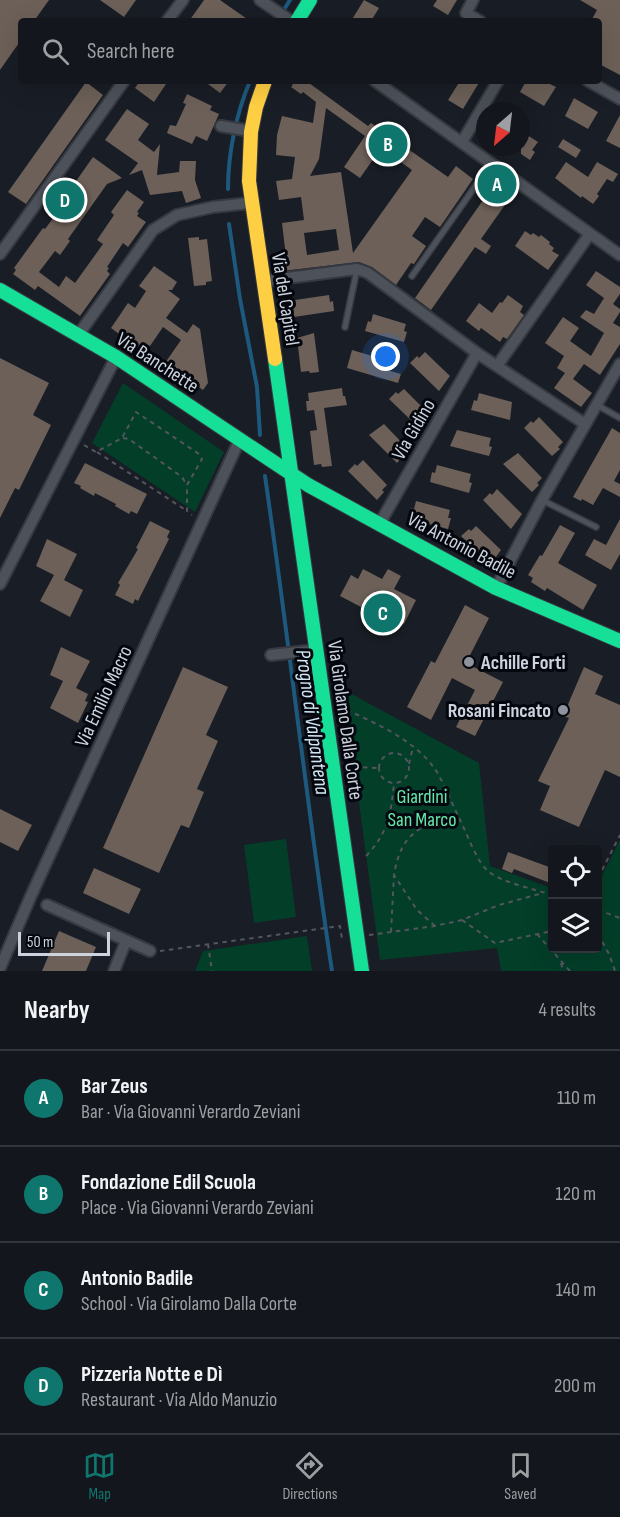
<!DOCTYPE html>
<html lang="en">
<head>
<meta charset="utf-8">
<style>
  body { margin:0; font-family:"Sofia Sans Condensed",sans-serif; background:#1c1f25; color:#f1f3f6 }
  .controls { position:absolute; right:18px; bottom:18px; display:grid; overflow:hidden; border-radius:6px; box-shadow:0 6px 24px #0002 }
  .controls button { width:54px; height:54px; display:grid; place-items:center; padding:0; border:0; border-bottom:2px solid #32353b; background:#13161c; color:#f1f3f6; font:30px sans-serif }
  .compass { position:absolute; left:476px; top:102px; width:54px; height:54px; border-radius:50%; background:#13161c; box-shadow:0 6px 24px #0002; rotate:208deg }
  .scale { position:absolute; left:18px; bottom:15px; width:92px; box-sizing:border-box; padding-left:6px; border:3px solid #cdd3de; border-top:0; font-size:16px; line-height:21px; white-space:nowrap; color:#cdd3de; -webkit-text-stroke:4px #04070d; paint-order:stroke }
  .you { position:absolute; left:386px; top:357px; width:21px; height:21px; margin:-15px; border:4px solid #fff; border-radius:50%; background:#1a73e8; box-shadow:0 0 0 9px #1a73e833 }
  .badge { display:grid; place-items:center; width:39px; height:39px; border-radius:50%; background:#0f766e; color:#fff; font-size:20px; font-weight:700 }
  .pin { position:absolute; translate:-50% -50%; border:3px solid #fff; box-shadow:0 2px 6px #0006 }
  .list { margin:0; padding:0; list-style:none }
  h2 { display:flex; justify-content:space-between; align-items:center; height:78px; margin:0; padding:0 24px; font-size:26px }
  h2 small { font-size:20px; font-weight:400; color:#9d9fa3 }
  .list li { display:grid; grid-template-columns:39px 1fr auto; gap:18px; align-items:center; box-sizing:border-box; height:96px; padding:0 24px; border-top:2px solid #32353b }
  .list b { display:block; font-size:22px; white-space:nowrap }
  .list p { margin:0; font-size:20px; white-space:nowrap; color:#9d9fa3 }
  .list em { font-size:20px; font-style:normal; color:#9d9fa3 }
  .icon { flex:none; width:33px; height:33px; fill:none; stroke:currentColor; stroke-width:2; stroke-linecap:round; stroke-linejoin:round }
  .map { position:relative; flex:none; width:620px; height:971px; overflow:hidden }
  .search { position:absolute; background:#13161c; box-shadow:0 6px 24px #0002; left:18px; right:18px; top:18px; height:66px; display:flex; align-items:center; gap:15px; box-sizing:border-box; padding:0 21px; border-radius:6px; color:#9d9fa3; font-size:22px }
  .sheet { height:462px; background:#13161c }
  nav { display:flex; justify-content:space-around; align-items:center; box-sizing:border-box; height:84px; border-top:2px solid #32353b; background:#13161c; font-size:16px; color:#9d9fa3 }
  nav a { display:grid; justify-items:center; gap:3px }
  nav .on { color:#0f766e }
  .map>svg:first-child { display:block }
  .green { fill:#033e29 }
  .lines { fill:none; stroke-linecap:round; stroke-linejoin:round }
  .stream { stroke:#1d597e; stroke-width:4 }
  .building { fill:#6c6058; fill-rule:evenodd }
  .lane-casing { stroke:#363940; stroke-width:8 }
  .street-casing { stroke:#363940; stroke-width:14 }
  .fast-casing { stroke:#363940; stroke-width:16 }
  .slow-casing { stroke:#363940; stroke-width:16 }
  .path { stroke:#53565c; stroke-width:2; stroke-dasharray:4.5 4.5; stroke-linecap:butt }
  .lane { stroke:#4d5159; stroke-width:5 }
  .street { stroke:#4d5159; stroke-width:10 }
  .fast { stroke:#16e098; stroke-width:14 }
  .slow { stroke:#ffcf43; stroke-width:14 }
  .poi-dot { fill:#8e939d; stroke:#04070d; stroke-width:2 }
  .labels { text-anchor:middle; stroke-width:6; stroke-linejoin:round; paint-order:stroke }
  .street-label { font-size:20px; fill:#cdd3de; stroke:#04070d }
  .poi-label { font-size:20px; font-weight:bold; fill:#cdd3de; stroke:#04070d; text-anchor:start }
  .park-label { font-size:20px; fill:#66e8ac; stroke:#04070d }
  .water-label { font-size:21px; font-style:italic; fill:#d2e6f5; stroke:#04070d }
</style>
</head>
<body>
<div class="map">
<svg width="620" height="971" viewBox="0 0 620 971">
  <rect width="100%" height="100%" fill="#191d25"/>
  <path class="green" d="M123,383L224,452L195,512L92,443Z
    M344,690L479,763L490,866L552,888V948H598V883L620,840V971H501L497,948L380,960Z
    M286,839L296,917L254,923L244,845Z
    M307,936L312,971H195L203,951Z"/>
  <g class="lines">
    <path class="stream" d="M277,21L290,0
      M228,189C228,154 236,114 250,81
      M229,224L240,299L257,387L260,435
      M265,476C289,641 307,806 332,971"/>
  </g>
  <path class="building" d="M0,0H49L34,21H21V40L0,70Z
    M100,0H136L124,17Z
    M204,0H220L250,21H189Z
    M364,0L379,8L371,21H351Z
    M437,0H457L448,15L433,6Z
    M580,0H620V75L599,64V21H591L597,10Z
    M140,81H168L154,102L135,88Z
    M204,81H229L220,93Z
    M288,81H311L309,83L368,126L371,123L448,177L456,166L473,179L440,227L425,217L412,236L426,246L414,264L411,263L396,285L372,267L359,262L282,271L280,258L286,257L282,223L304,220L301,197L279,200L276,181L292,179L295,157L276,155L277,135L282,116L313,123L316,102L303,92L301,94L291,87L293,85ZM326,108L365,136L344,167L360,178L381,148L412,170L353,253L341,172L310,176L319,159ZM336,229L339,250L307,255L304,233Z
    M460,81H480L463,109L448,100Z
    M526,81H544L556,87L544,106L520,92Z
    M86,82L103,95L26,204L8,192Z
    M187,94L212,106L210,110L219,114L207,141L196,136L192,144L167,133L170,125L176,126L186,104L183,103Z
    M574,98L598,112L588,129L565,116Z
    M127,109L149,124L138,140L154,152L160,144L157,175L179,172L180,161H196L195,180L201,198L186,203L182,191L150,195L142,170L129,175L138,163L105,140Z
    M620,115V148L606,141Z
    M521,131L538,142L532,150L535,152L530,160L521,154Z
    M563,139L581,150L576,158L558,147Z
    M93,157L122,178L107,184L68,239L70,241L60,255L55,251L39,272L59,287L66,276L75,283L103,244L97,240L114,215L111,212L127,190L144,202L137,212L139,213L137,216L146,222L128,247L123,243L107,267L109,268L107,271L110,274L80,316L38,286L35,290L13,274L16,270L14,268L43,228L45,229L57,213L55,211Z
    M566,162L588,177L597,162L618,174L613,182L607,179L597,194L599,196L593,204L582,196L581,198L555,178Z
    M490,190L507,202L481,239L491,246L486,254L475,247L431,310L415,298Z
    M525,231L531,235L533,233L539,237L541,235L550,242L549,244L554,248L552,251L559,255L548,270L515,246Z
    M199,237V240L207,239L212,281L206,282V285L194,286L188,238Z
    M154,266L177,282L172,290H168L180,299L166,318L187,333L193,324L200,329L208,383L203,390L165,363L181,340L163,327L150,346L148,345L143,352L111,328L128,303L135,308L146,291L139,286Z
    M596,271L620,287V294L613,304L620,309V312L613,323L620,327V344L600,375L584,364L573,379L592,393L581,407L554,388L565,373L557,368L564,356L545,343L563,317L579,328L570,341L591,356L604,333L580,317L586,310L594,314L604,298L586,285Z
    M329,295L330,302L333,301L334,311L294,317L293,307L296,306L295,300Z
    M508,295L523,306L520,312L524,315L507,339L503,337L500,342L481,328L479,331L466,321L479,303L492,313L500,302L502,303Z
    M373,314L406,324L404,331L407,332L404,342L365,331L368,321L371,322Z
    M314,333L319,372L310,373L309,371L301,372L297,338Z
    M352,350L386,360L383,369L401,374L398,383L347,368Z
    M425,352L450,376L439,391L410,363L417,356L419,358Z
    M0,358L49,383L33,415L51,425L19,490L15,488L0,518Z
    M342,388L343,396H345L347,405L324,408L332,466L322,467L321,464L314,465L310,431L317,430L314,410L307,411L306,401H309L308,393Z
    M404,389L428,413L424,418L426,420L418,427L389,399L396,392L398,394Z
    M479,393L512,402L510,420L471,410L474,400L477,401Z
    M539,417L563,442L558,447L560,449L552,456L524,428L531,421L533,423Z
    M384,424L408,449L397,463L369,435Z
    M612,428L620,433V470L614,481L620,484V497L603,488L593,505L582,499L581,501L573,497Z
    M457,430L491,438L489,446L492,447L489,456L450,446Z
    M518,453L542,478L537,483L539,485L532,492L503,464Z
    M363,460L387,485L382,490L384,492L377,500L348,471L355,464L357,466Z
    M85,463L147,494L137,514L131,511L129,514L115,506L116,504L95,493L94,496L80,488L81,486L74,483Z
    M437,465L471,474L469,482L472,483L469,493L430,482L432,472L435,473Z
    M497,489L522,514L511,529L483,500L490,493L492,495Z
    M416,501L450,510L448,518H451L448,529L409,519L411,508L414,509Z
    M620,519V554L611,570L585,555L594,539L606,545Z
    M150,521L170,531L167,537L169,539L138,601L135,599L133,604L115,595L120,585L118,583L138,549L136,548Z
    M560,525L575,533L558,563L597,585L583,610L547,588L545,591L531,582L533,578L528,575L540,555L542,556Z
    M476,526L501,550L490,565L461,536L469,529L471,531Z
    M47,539L77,554L64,580L83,590L70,617L40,601L54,575L36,566Z
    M363,569L382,579L388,569L401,576L394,589L416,600L404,624L363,602L361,607L340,596L351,575L358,579Z
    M465,605L489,618L466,663L503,682L475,736L456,727L475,690L452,678L431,720L407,707L431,661L435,663Z
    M61,647L90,661L76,688L88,694L85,701L88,702L78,723L50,708L63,681L50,675Z
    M183,667L228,687L206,735L218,741L197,789L204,792L189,828L181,825L159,873L103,848Z
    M584,667L603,676L595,694L620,705V777L605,770L579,827L540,810L550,786L538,781L569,718L563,716Z
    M0,809L32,825L18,851L0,842Z
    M508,852L552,868L550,883L514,869L512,873L502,869Z
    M94,868L141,889L129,914L83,893Z
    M59,931L96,947L86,971H42Z"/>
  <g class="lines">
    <defs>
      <path id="lane" d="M412,276L491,164
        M345,327L357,269
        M597,405L620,418
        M542,500L596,527"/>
      <path id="street" d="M260,0L291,21
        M473,0L466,13L480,21
        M167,21L183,0
        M375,81L620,255
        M588,81L620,99
        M221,126L250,131
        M462,142L498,81
        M0,254L124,81
        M264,281L357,269L368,273L477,353L585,424
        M79,334L153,230L177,215L213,207L250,203
        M497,366L589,235
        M380,523L477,353
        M0,584L116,357
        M496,588L542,500L620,364
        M271,655L316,650
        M47,905L150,951
        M0,968L30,898L240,439
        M114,971L126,941"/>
      <path id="fast" d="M297,21L310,0
        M0,290L116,357L308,485L496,588L620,641
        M275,359L362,971"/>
      <path id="slow" d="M265,81L256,107L251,132L249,181L275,359"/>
    </defs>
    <use href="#lane" class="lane-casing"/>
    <use href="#street" class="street-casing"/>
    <use href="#fast" class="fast-casing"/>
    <use href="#slow" class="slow-casing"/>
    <path class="path" d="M123,438L129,439L182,477L187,485
      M84,445L96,452L122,438L136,412L199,454L202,459L187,485V511L192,515
      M97,452L187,511
      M347,710C379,725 417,741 437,772C446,788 453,806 461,822C468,836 477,862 488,871C502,883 535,889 552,895
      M379 768a15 15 0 1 1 30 0a15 15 0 1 1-30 0Z
      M409,764L413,747
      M354,767L378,768
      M366,856C388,833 391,814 394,783
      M598,878L620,835
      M598,910L620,918
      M462,920L495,943L552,931
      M435,926L417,910L394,875C401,833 419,826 457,814
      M391,932L394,875
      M537,934L570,971
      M598,934L609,954L615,971
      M369,935L435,926L462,920L499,905L543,893
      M208,944L212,971
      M160,951L340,926L342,939L345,938
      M561,963L563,971"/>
    <use href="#lane" class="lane"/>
    <use href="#street" class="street"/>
    <use href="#fast" class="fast"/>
    <use href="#slow" class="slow"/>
  </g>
  <g class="poi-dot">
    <circle cx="469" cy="662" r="6"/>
    <circle cx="563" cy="710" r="6"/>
  </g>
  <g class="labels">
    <g class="street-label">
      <text transform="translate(286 299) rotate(81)" y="7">Via del Capitel</text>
      <text transform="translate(158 362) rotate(33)" y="7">Via Banchette</text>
      <text transform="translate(413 429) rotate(-60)" y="7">Via Gidino</text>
      <text transform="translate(462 545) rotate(28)" y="7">Via Antonio Badile</text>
      <text transform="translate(103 696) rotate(-65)" y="7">Via Emilio Macro</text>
      <text transform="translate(346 720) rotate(82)" y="7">Via Girolamo Dalla Corte</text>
    </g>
    <g class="poi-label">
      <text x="481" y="669">Achille Forti</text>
      <text x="551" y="717" text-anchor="end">Rosani Fincato</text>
    </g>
    <g class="park-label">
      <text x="422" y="803">Giardini<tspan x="422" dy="23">San Marco</tspan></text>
    </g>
    <g class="water-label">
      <text transform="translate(313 722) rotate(82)" y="7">Progno di Valpantena</text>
    </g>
  </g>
</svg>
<div class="controls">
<button><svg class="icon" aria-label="locate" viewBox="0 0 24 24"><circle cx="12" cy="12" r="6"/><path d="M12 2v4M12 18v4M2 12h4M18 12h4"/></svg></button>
<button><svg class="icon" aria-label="layers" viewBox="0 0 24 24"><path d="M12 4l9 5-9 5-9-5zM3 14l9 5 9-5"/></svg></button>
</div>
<svg class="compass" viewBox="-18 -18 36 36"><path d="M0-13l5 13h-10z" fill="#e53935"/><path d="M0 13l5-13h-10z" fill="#9d9fa3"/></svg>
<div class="scale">50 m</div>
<div class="you"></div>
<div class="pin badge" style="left:497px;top:184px">A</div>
<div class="pin badge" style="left:388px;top:144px">B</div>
<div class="pin badge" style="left:383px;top:613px">C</div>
<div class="pin badge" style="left:65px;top:200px">D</div>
<div class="search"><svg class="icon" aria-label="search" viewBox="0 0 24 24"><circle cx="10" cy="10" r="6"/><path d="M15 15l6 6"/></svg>Search here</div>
</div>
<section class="sheet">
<h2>Nearby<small>4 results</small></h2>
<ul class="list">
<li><span class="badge">A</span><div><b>Bar Zeus</b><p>Bar · Via Giovanni Verardo Zeviani</p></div><em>110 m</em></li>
<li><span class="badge">B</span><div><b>Fondazione Edil Scuola</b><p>Place · Via Giovanni Verardo Zeviani</p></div><em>120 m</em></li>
<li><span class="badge">C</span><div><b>Antonio Badile</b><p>School · Via Girolamo Dalla Corte</p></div><em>140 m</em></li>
<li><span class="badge">D</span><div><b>Pizzeria Notte e Dì</b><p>Restaurant · Via Aldo Manuzio</p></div><em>200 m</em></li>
</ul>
</section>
<nav>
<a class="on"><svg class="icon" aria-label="map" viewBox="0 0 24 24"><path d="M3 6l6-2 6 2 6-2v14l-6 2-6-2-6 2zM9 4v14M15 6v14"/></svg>Map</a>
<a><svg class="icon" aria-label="directions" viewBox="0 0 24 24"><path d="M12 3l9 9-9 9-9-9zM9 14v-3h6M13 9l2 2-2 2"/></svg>Directions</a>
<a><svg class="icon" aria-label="saved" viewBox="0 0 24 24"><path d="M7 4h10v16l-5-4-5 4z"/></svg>Saved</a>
</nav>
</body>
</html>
